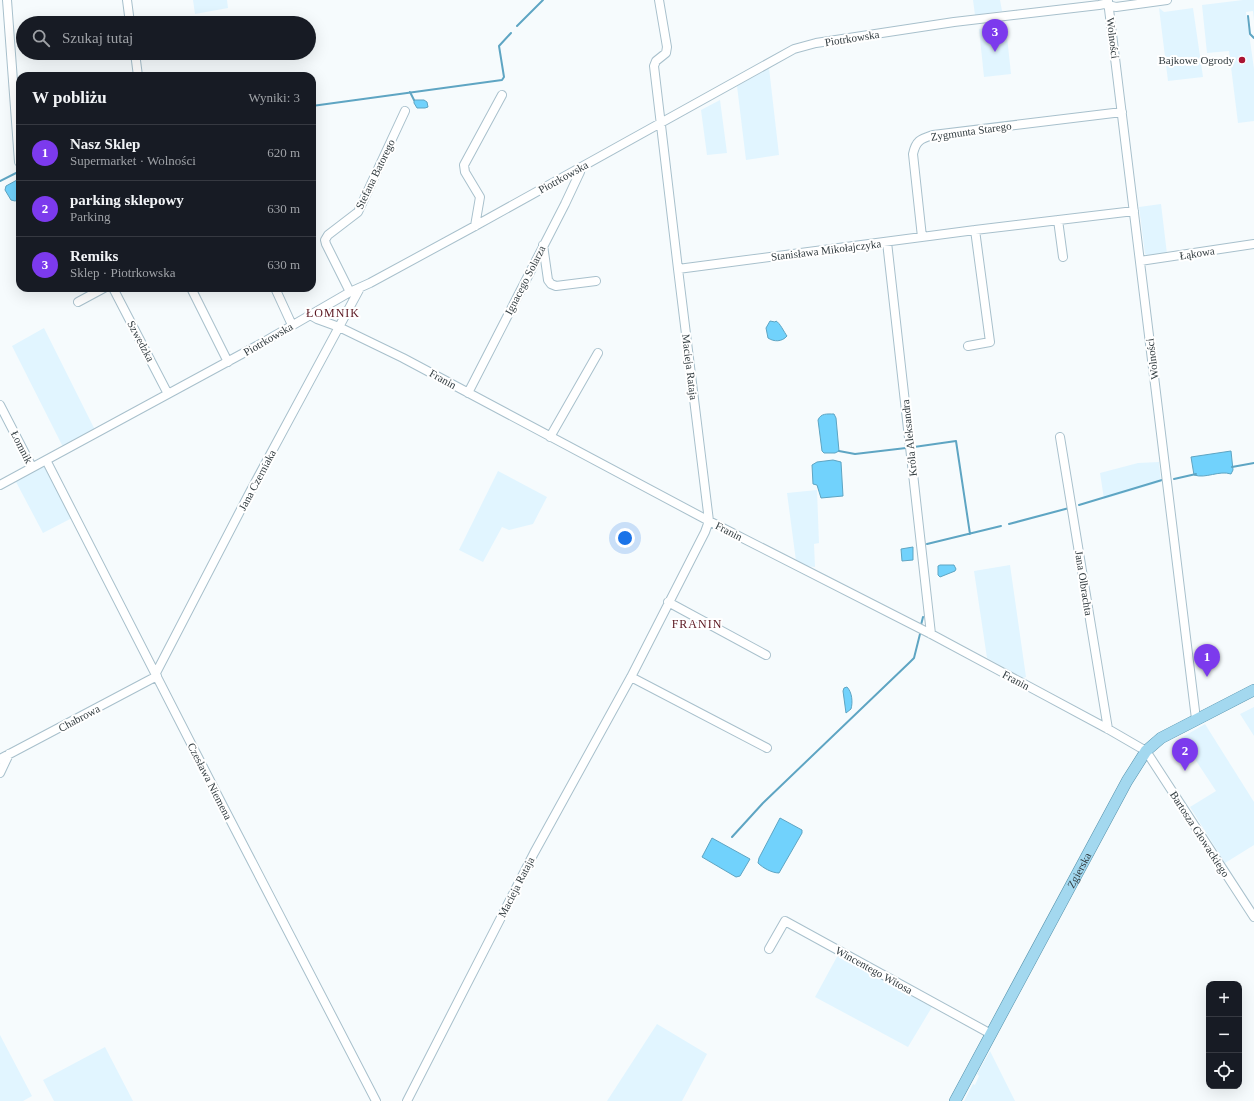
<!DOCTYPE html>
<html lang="pl">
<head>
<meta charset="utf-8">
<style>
  body { margin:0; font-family:Georgia,serif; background:#242831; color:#f1f3f6 }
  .controls { position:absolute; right:12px; bottom:12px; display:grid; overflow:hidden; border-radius:8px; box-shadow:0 4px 16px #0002 }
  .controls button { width:36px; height:36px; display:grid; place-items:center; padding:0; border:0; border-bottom:1px solid #363941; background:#171b24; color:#f1f3f6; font:20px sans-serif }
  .you { position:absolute; left:625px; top:538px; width:14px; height:14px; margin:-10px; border:3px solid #fff; border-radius:50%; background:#1a73e8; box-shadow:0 0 0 6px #1a73e833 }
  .badge { display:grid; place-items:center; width:26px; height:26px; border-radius:50%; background:#7c3aed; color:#fff; font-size:13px; font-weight:700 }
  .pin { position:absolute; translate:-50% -33px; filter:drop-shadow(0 1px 2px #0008) }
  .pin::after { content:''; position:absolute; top:21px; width:14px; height:12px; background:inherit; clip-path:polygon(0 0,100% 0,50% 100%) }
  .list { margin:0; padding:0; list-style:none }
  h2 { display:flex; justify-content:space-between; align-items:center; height:52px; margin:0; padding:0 16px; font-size:17px }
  h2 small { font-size:13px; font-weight:400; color:#9ea1a6 }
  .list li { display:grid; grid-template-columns:26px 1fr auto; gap:12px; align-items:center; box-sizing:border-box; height:56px; padding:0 16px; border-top:1px solid #363941 }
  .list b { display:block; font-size:15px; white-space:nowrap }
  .list p { margin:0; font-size:13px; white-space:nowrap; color:#9ea1a6 }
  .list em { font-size:13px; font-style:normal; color:#9ea1a6 }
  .icon { flex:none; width:22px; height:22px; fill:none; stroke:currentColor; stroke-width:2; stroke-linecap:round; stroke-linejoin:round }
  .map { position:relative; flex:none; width:1254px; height:1101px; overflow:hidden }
  .search { position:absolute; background:#171b24; box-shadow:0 4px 16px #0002; left:16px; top:16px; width:300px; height:44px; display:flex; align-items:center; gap:10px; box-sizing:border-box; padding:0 14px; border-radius:22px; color:#9ea1a6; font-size:15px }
  .panel { position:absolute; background:#171b24; box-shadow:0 4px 16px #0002; left:16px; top:72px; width:300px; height:220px; border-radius:12px }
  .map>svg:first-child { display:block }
  .built { fill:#e1f5ff }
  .water { fill:#71d2fc; stroke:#5ea5c3 }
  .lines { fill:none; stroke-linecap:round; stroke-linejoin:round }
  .stream { stroke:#5ea5c3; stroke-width:2 }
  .minor-casing { stroke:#a8c0cc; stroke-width:10 }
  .major-casing { stroke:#5390aa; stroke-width:12 }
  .minor { stroke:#fff; stroke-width:8 }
  .major { stroke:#a3d8ef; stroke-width:11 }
  .poi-dot { fill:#aa1332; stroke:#fff; stroke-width:1.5 }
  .labels { text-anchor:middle; stroke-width:4; stroke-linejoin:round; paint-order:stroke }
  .street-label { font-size:11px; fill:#313b3f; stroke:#fff }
  .poi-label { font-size:11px; fill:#313b3f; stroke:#fff; text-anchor:end }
  .neighbourhood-label { font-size:12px; letter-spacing:1px; fill:#5b161f; stroke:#fff }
</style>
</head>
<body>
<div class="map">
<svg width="1254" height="1101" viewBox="0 0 1254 1101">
  <rect width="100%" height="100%" fill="#f6fbfd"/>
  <path class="built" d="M193,0H227L228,8L195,14Z
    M973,0H1000L1002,11L975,15Z
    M1243,0H1254V21L1253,11L1246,12L1254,69V121L1238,123L1229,51L1207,53L1202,5Z
    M1159,8L1164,12L1193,8L1203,77L1168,81Z
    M1006,27L1011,74L984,77L979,29Z
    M769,68L779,155L746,160L737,86Z
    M720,100L727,153L707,155L701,110Z
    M1161,204L1167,254L1150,257L1145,254L1139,207Z
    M44,328L95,430L63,447L12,346Z
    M1159,462L1161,482L1104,499L1100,473L1138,463Z
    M44,465L72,518L43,533L15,480Z
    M498,471L547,497L533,524L509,530L502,527L483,562L459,550Z
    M817,490L819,543L814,544L815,567L806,566L796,561L787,493Z
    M1010,565L1026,677L1023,678L987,658L974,571Z
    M1254,707V736L1240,714Z
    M1205,724L1254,802V845L1225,863L1190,807L1216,791L1181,738Z
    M838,955L932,1007L908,1047L815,997Z
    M657,1024L707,1054L682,1101H607Z
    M0,1035L32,1096L23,1101H0Z
    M105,1047L133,1101H54L43,1080Z
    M990,1051L1015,1101H964L973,1084L975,1085L979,1076L977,1074Z"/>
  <path class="water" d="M414,100H424L427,102L428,107L425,108H417L414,103Z
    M17,180L20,181V199L15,201L11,200L5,190L6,186Z
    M770,321L775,322L776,321C780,323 784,332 787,336C782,342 774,342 768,338L766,328Z
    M834,414L836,418L839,451L835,453H824L822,451L818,420C821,413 827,414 834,414Z
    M1231,451L1233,470L1231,474C1219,470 1206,479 1194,475L1191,457Z
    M833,460L841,462L843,496L821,498L817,485L813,484L812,465L817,462Z
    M913,547V560L902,561L901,549Z
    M940,565H954L956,569L955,571L940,577L938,575V566Z
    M847,687C852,692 853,702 851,709L846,713L843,691L844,688Z
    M780,818L802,830V833L779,873C772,873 763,868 758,863L759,858Z
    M712,838L750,859L740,876L736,877L702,857Z"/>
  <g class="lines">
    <path class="stream" d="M1248,16L1250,34L1254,38
      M517,26L543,0
      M410,92L414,100
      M312,106L502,80L504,77L499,46L511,33
      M0,181L20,171
      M914,447L956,441L970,534
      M839,451L855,454L906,448
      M1232,467L1254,463
      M1174,479L1196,474
      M1079,505L1162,480
      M1009,524L1069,508
      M927,544L1001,526
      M921,625L923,617
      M732,837L763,803L910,662L914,658L920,634"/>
    <defs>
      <path id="minor" d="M7,0L19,162
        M127,0L130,23
        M1108,1L1196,719
        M135,53L138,76
        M1058,220L1063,257
        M475,226L480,197L465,172L464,165L502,95
        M922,237L913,154C916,140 921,139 933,135L1122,112
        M887,242L931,634
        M543,245L548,280L551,284L556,286L596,281
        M1140,261L1254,244
        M678,269L975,230L1134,211
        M113,288L168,394
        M191,288L228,362
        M275,288L292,325
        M350,292L326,244L325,240L328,235L358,212L405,111
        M78,302L104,288
        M310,315L317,319L339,327L403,358L709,521L931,634L1108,729L1146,751L1254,917
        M968,346L990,342L975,230
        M468,393L565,204L580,172L581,167
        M0,405L32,467
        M550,437L598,353
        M1060,437L1108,729
        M46,460L223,806L376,1101
        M0,485L262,343L350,292L370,283L475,226L794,49L816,43L954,22L1099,5L1104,4L1116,7L1167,0
        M668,602L766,655
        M156,673L250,492L360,288
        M631,677L767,748
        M0,759L157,676
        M0,773L9,754
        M769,949L785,921L991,1034
        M407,1101L534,853L631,677L705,532L709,521L678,269L654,66L656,61L666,53L667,47L659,0"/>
      <g id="major">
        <path id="s1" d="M955,1101L1127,781L1146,751L1161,738L1254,690"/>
      </g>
    </defs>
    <use href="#minor" class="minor-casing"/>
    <use href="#major" class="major-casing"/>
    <use href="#minor" class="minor"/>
    <use href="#major" class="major"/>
  </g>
  <circle class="poi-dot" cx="1242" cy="60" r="4"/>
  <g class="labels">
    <g class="street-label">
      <text transform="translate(852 38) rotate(-9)" y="4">Piotrkowska</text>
      <text transform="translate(1113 38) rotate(83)" y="4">Wolności</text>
      <text transform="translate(971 131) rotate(-8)" y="4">Zygmunta Starego</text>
      <text transform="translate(375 174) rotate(-64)" y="4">Stefana Batorego</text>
      <text transform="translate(563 177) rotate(-29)" y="4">Piotrkowska</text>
      <text transform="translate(826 250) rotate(-7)" y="4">Stanisława Mikołajczyka</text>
      <text transform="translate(1197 253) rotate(-9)" y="4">Łąkowa</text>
      <text transform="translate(525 280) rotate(-63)" y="4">Ignacego Solarza</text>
      <text transform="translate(268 339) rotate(-30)" y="4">Piotrkowska</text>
      <text transform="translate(141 341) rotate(62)" y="4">Szwedzka</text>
      <text transform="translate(1152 359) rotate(-97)" y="4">Wolności</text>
      <text transform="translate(690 367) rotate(83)" y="4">Macieja Rataja</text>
      <text transform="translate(443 379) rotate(29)" y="4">Franin</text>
      <text transform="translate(909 438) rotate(-96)" y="4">Króla Aleksandra</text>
      <text transform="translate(22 447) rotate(63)" y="4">Łomnik</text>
      <text transform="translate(257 480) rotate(-62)" y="4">Jana Czerniaka</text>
      <text transform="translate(729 531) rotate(27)" y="4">Franin</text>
      <text transform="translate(1084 583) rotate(81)" y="4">Jana Olbrachta</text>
      <text transform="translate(1016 680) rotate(28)" y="4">Franin</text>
      <text transform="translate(79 718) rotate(-28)" y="4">Chabrowa</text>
      <text transform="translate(210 781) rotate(63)" y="4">Czesława Niemena</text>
      <text transform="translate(1200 834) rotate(57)" y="4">Bartosza Głowackiego</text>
      <text dy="4" stroke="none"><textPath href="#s1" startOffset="262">Zgierska</textPath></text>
      <text transform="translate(516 887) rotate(-63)" y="4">Macieja Rataja</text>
      <text transform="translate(874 970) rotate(29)" y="4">Wincentego Witosa</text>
    </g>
    <g class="poi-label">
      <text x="1234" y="64">Bajkowe Ogrody</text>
    </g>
    <g class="neighbourhood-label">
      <text x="333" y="317">ŁOMNIK</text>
      <text x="697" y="628">FRANIN</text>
    </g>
  </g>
</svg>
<div class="controls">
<button>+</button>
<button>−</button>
<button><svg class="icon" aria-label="locate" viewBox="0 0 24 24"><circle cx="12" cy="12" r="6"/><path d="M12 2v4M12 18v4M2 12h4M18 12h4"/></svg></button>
</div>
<div class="you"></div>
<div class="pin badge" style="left:1207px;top:677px">1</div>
<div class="pin badge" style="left:1185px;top:771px">2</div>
<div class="pin badge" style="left:995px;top:52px">3</div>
<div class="search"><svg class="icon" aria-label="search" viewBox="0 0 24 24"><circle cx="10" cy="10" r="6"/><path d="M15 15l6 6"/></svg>Szukaj tutaj</div>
<section class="panel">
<h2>W pobliżu<small>Wyniki: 3</small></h2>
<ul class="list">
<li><span class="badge">1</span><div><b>Nasz Sklep</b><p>Supermarket · Wolności</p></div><em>620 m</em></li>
<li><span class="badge">2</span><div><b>parking sklepowy</b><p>Parking</p></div><em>630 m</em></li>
<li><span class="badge">3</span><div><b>Remiks</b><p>Sklep · Piotrkowska</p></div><em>630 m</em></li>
</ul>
</section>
</div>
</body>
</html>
